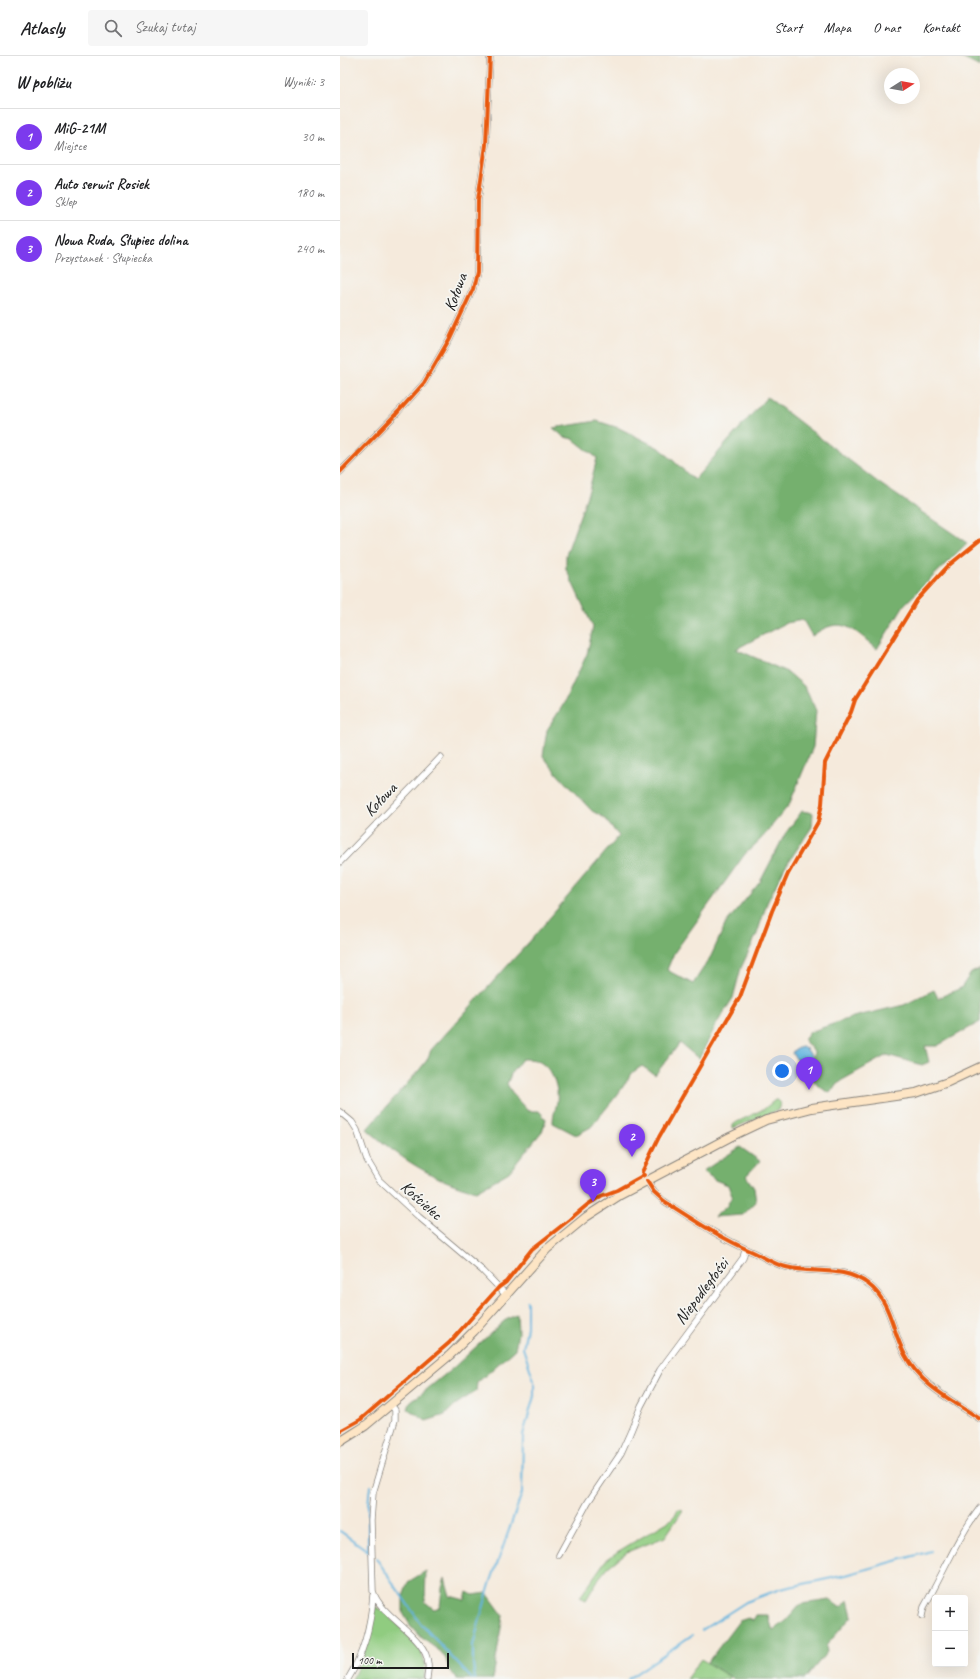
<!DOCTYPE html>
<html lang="pl">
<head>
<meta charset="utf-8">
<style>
  body { margin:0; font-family:Caveat,sans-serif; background:#f6f6f6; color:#202124 }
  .controls { position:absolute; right:12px; bottom:12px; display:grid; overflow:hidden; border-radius:4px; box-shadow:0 4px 16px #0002 }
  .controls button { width:36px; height:36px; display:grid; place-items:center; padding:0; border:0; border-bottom:1px solid #e0e0e0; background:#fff; color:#202124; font:20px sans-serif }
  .compass { position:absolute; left:544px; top:12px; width:36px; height:36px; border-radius:50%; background:#fff; box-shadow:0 4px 16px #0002; rotate:79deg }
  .scale { position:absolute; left:12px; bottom:10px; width:97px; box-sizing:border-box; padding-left:4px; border:2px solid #1c1c1c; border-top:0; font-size:11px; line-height:14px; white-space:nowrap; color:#1c1c1c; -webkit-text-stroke:3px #f6f6f2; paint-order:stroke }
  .you { position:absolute; left:442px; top:1015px; width:14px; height:14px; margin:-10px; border:3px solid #fff; border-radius:50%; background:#1a73e8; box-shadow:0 0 0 6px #1a73e833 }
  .badge { display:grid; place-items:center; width:26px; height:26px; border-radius:50%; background:#7c3aed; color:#fff; font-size:13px; font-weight:700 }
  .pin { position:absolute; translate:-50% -33px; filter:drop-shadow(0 1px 2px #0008) }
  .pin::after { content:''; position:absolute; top:21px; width:14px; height:12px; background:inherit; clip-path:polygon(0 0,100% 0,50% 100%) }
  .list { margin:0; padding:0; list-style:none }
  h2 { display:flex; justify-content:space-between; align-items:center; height:52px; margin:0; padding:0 16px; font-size:17px }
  h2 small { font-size:13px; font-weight:400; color:#757577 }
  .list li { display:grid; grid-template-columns:26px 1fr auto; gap:12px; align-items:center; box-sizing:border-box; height:56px; padding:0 16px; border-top:1px solid #e0e0e0 }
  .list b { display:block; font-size:15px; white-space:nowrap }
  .list p { margin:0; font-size:13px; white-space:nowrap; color:#757577 }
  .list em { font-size:13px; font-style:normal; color:#757577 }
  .icon { flex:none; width:22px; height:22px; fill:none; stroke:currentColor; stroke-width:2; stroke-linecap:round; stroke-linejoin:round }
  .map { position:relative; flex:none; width:640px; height:1623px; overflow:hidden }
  header { display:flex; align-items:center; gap:24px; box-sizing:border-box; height:56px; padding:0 20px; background:#fff; border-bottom:1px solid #e0e0e0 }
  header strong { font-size:19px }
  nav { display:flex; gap:22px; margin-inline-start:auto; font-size:14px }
  .search { width:280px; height:36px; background:#f6f6f6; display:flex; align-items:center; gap:10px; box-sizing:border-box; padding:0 14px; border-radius:4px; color:#757577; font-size:15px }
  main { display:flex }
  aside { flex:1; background:#fff }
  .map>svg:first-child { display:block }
  .green { fill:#90cc80; stroke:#56744e }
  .forest { fill:#74b06e; stroke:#486645 }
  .water { fill:#65b5df; stroke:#40687e }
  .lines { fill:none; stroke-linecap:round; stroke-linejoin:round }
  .stream { stroke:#65b5df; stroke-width:2 }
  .street-casing { stroke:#88837c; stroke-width:7 }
  .secondary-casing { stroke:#88837c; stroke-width:10 }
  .street { stroke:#fff; stroke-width:5.5 }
  .secondary { stroke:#fde5c5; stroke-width:8 }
  .cycleway-casing { stroke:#f6f6f2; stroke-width:6 }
  .cycleway { stroke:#e8590c; stroke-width:4 }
  .labels { text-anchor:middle; stroke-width:3.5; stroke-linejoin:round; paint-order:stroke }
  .street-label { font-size:17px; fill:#1c1c1c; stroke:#f6f6f2 }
</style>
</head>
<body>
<header>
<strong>Atlasly</strong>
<div class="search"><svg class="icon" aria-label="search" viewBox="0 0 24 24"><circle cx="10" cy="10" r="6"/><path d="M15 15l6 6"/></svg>Szukaj tutaj</div>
<nav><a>Start</a><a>Mapa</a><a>O nas</a><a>Kontakt</a></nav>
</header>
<main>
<aside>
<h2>W pobliżu<small>Wyniki: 3</small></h2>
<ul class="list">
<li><span class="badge">1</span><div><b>MiG-21M</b><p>Miejsce</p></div><em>30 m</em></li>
<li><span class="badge">2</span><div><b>Auto serwis Rosiek</b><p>Sklep</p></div><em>180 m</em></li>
<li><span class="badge">3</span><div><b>Nowa Ruda, Słupiec dolina</b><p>Przystanek · Słupiecka</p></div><em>240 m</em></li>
</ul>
</aside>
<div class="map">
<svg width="640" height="1623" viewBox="0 0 640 1623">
  <rect width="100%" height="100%" fill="#f6f6f2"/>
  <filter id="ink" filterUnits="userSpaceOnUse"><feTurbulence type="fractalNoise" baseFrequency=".025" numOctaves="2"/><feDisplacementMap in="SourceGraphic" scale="8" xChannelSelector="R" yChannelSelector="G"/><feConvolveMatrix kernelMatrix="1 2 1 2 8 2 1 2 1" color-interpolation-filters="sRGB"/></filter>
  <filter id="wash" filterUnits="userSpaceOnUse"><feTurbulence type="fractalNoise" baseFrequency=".012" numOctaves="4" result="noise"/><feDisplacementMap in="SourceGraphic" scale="16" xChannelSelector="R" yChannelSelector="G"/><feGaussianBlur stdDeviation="0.9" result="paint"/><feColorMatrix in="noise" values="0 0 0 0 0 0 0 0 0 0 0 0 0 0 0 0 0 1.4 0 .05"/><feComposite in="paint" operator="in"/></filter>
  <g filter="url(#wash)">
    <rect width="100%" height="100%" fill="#f5eadc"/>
    <path class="green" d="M435,1044H438L440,1048L438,1054L436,1055L393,1072V1069L397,1066L424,1053Z
      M338,1453L343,1454L325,1481L287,1496L268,1511L259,1522L246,1544L240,1541L265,1505L277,1496L329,1465L335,1459Z
      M35,1550C50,1561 76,1581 82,1599C86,1606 85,1615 84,1623H12C24,1600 30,1575 35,1550Z
      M361,1603L390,1621L388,1623H346Z"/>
    <path class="forest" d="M618,0H640V11Z
      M427,341L539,427L627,487L564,549L537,593C513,573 502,558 472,580L463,564L446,567L396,593L449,617L464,630L476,654L473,691L449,749L420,784L405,798L334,897L327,914L353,928L371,900L386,867L420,826L445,778L462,755L473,757L472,771L445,811L427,847L417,878L401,912L393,942L377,967L359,1003L340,987L315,1019L302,1010L293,1016L278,1038L251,1071L236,1079L213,1067C213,1057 216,1054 217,1045C219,1030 211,1009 195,1004C191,1003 186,1003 182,1003L172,1016L167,1028L175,1041L188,1055H199L206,1063L203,1074L169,1116L136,1135C94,1125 58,1101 27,1073L80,1013L87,1004L91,994L190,885L279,780L263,761L252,755L218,719L203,700L207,674L223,649L247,598L253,571L226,513V499L249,434L257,402L233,383L224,381L213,372L257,365L279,372L321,393L354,424Z
      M640,913V966L597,990H585L589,1006L582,1009L547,999L497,1027L490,1037L478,1030L469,1019L474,996L464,984L470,976L513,961L564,949L594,934L598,942L621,932L631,917Z
      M400,1091L420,1105L406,1120L414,1132L416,1146L403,1159L374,1161L387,1150L392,1140L388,1129L375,1124L363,1115Z
      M177,1258L178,1277L175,1293L137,1327L136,1335L115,1349L105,1359L86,1365L68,1353L70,1347L113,1312L164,1265Z
      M86,1515L85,1546L94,1553L100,1551L102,1532L105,1522L110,1540L125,1544L127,1536L133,1539L147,1537L163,1559L153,1623H117L109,1614L106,1603L101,1596L83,1583L70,1569L63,1557V1541L68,1526Z
      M490,1544L501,1552L508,1544L512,1560L486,1590L487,1596L465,1623H394L367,1607L399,1565L408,1562L413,1565L416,1559H428L433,1575L446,1565L461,1548Z"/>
    <path class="water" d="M462,991L466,992L471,999V1004L466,1008H460L452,997L455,993Z"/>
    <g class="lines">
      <path class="stream" d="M0,1475L28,1495L30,1499
        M28,1495V1449L30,1430
        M36,1502L81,1568L132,1623
        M362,1574L406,1546L440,1533L506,1519L591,1495
        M135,1623L133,1608V1590L138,1570L150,1528L182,1437L183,1379L194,1340V1325L183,1292L187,1271V1245
        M288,1623L352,1579"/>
    </g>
  </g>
  <g filter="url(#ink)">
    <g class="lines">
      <defs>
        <path id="street" d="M0,416L58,356L84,327L110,282L133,233L137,216L138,144L146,89L150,0
          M0,806L101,701
          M0,1056L12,1066L17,1074L27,1104L39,1124L79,1161L143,1215L166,1239
          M307,1125L314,1136L324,1145C352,1163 382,1183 413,1196C424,1201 433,1208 446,1211C474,1218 503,1209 528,1228C551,1245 552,1275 565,1299C581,1330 612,1344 640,1363
          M51,1349L55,1354V1364L33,1437L31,1464L33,1535C40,1561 87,1580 88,1608C89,1612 87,1618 87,1623
          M219,1499L248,1446L281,1397L290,1377L301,1350L320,1314L403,1202L405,1194
          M582,1560L584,1551C603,1518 617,1482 640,1452
          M8,1623C23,1599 31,1568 33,1539"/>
        <path id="secondary" d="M0,1386L25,1370L110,1299L134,1275L207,1193L246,1161L280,1139L390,1081L426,1064L472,1052L576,1037L608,1026L640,1011"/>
      </defs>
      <use href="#street" class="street-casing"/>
      <use href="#secondary" class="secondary-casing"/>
      <use href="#street" class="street"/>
      <use href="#secondary" class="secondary"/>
      <defs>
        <path id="cycleway" d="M0,416L58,356L84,327L110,282L133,233L137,216L138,144L146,89L150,0
          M302,1116L319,1081L400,941L432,855L448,818L478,766L482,748L485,707L511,656L515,644L577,544L608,510L640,484
          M307,1125L314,1136L324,1145C352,1163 382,1183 413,1196C424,1201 433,1208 446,1211C474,1218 503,1209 528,1228C551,1245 552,1275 565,1299C581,1330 612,1344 640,1363
          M0,1375L20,1364L95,1299L109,1287L159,1231L166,1226L192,1193L229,1164L247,1149L261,1140L277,1134L304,1119"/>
      </defs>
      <use href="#cycleway" class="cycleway-casing"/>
      <use href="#cycleway" class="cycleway"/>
    </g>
  </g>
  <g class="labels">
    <g class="street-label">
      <text transform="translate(115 236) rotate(-70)" y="6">Kołowa</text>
      <text transform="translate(40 743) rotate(-46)" y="6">Kołowa</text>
      <text transform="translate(82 1144) rotate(42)" y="6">Kościelec</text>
      <text transform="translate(361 1235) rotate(-53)" y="6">Niepodległości</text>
    </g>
  </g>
</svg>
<div class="controls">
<button>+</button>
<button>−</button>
</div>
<svg class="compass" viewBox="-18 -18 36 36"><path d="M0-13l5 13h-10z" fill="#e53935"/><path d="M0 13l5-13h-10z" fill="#757577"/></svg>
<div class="scale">100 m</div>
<div class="you"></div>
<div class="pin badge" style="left:469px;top:1034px">1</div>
<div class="pin badge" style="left:292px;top:1101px">2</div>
<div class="pin badge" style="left:253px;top:1146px">3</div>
</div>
</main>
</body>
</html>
